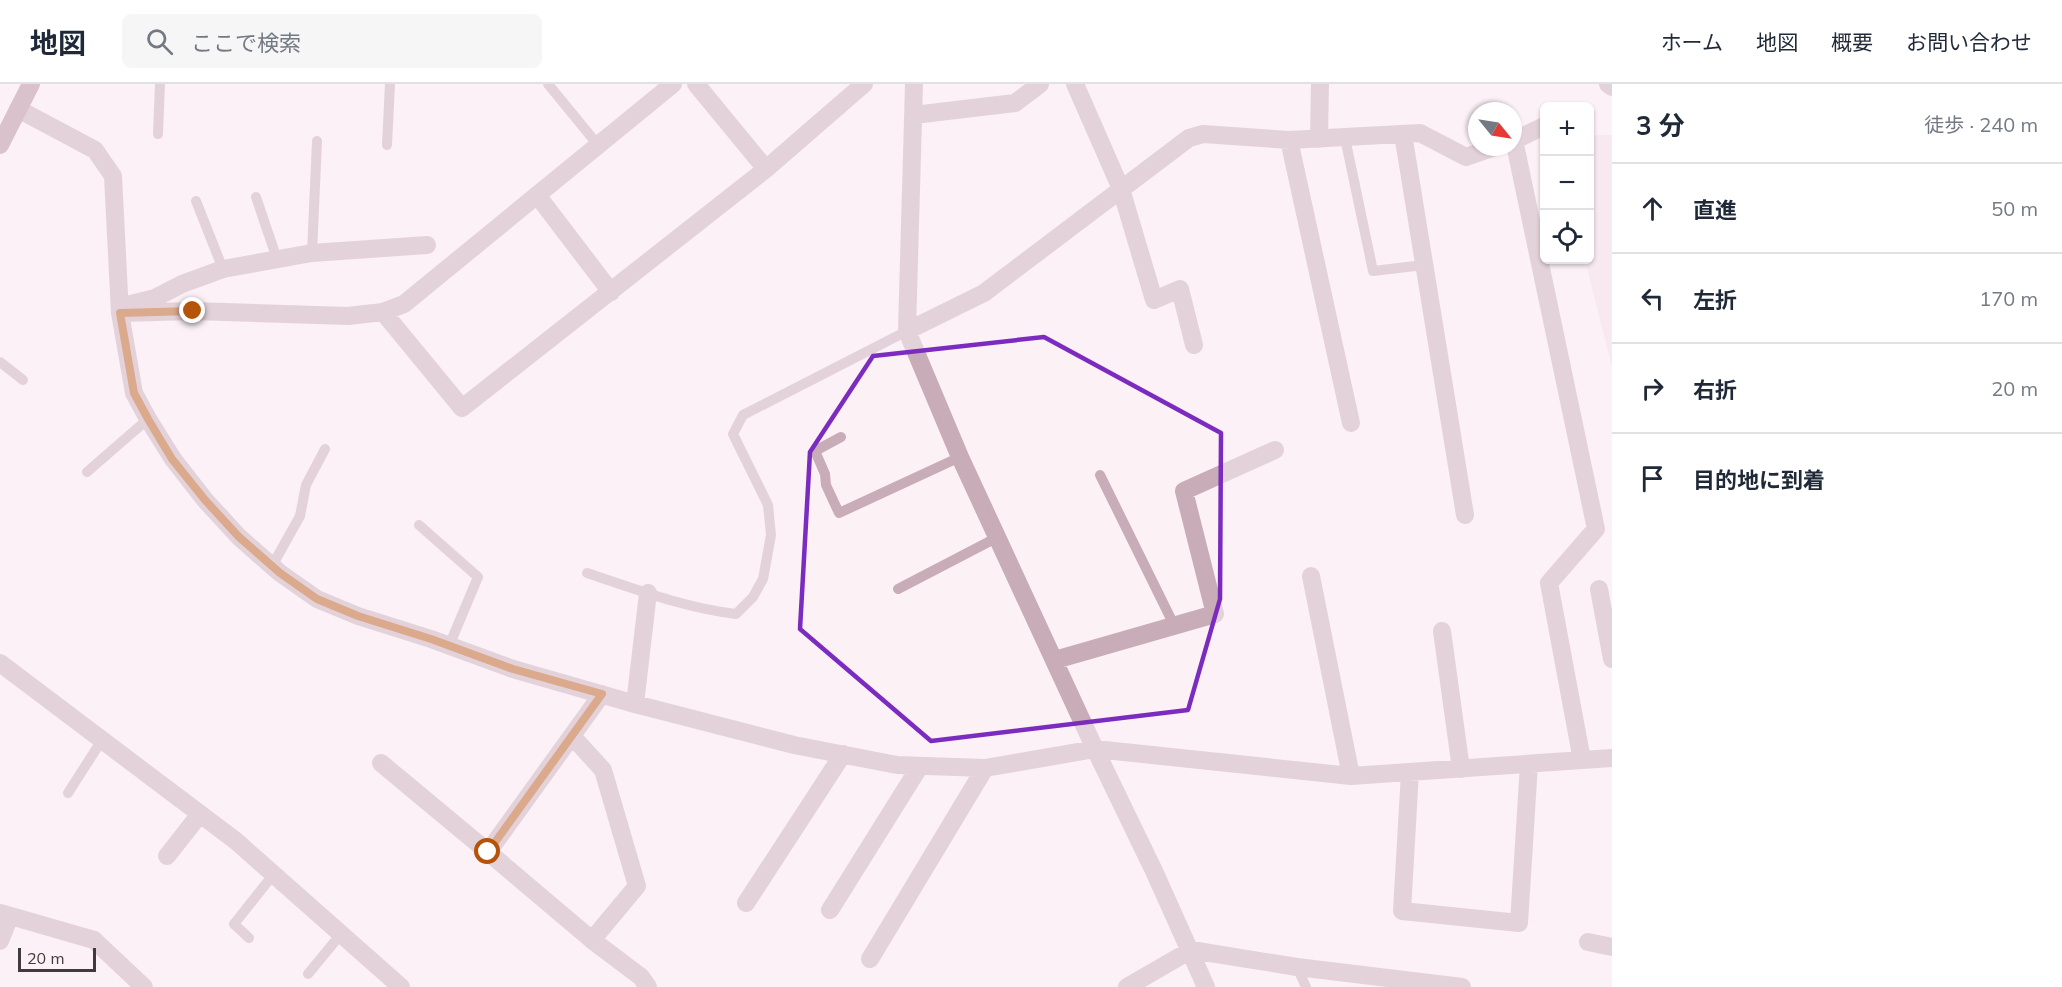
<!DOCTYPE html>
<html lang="ja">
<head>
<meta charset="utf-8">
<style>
  body { margin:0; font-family:Mulish,"Noto Sans JP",sans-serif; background:#f6f6f7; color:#1f2937 }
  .controls { position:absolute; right:18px; top:18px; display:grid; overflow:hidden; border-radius:9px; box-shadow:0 2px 4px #0004 }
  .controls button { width:54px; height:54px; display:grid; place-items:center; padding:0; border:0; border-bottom:2px solid #e0e1e3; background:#fff; color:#1f2937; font:30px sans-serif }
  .compass { position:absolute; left:1468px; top:18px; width:54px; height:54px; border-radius:50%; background:#fff; box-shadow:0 2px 4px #0004; rotate:120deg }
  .scale { position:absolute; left:18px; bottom:15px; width:78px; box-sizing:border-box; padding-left:6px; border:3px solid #3f3a3c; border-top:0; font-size:16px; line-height:21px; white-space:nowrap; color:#3f3a3c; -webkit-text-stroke:4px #fcf1f5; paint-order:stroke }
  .stop { position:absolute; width:18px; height:18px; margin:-14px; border:4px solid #b45309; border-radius:50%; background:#fff }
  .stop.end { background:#b45309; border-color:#fff; box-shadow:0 2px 6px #0008 }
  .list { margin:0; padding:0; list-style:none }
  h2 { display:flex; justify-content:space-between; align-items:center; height:78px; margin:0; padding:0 24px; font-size:26px }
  h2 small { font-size:20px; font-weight:400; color:#747a83 }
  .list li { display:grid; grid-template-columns:39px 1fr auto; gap:18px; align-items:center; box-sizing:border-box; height:90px; padding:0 24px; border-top:2px solid #e0e1e3 }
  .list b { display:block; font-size:22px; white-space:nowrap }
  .list em { font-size:20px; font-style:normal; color:#747a83 }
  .icon { flex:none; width:33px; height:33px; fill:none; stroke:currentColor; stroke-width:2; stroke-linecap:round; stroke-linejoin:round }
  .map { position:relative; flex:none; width:1612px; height:903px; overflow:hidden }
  header { display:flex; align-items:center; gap:36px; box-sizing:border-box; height:84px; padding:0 30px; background:#fff; border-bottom:2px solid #e0e1e3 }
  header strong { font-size:28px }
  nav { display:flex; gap:33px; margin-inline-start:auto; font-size:21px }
  .search { width:420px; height:54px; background:#f6f6f7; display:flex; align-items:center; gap:15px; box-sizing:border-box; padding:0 21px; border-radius:9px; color:#747a83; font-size:22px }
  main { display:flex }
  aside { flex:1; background:#fff }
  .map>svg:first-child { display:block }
  .built { fill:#f3e1e8 }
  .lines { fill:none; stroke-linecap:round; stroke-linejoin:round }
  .lane { stroke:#c8adb8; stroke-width:10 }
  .street { stroke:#c8adb8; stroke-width:18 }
  .secondary { stroke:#b18a9a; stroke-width:18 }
  .route { stroke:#b45309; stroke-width:8 }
  .marked { fill:none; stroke:#7b2cbf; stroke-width:4.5; stroke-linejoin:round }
</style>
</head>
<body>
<header>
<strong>地図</strong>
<div class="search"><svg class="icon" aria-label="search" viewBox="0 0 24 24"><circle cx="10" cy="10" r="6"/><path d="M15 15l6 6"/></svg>ここで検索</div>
<nav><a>ホーム</a><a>地図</a><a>概要</a><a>お問い合わせ</a></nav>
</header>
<main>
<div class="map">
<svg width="1612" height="903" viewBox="0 0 1612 903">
  <rect width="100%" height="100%" fill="#fcf1f5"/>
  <path class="built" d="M1590,51H1612V283L1585,176H1590Z"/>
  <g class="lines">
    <path class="lane" d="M548,0L598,61
      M158,50L160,0
      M1345,54L1373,187L1424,181
      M387,61L390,0
      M256,113L277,175
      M196,117L223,185
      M312,169L317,57
      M0,278L23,296
      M841,353L815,367L825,390L826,401L839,429L960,373
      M87,388L148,335
      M1100,391L1175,543
      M419,441L478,493L449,562
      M272,482L300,432L306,401L325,365
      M587,489C635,505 685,524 736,530L753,513L763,495L771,451L768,421L733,350L743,331L907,247
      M898,505L998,453
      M68,709L102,656
      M249,854L234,840L273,791
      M1297,883L1306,903
      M308,890L341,850"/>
    <path class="street" d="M696,0L766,85
      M914,0L907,247L960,373L1095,665L1154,787L1206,903
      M1075,0L1121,105L1154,216L1180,205L1194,261
      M1608,0L1612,3
      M18,25L95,66L113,92L120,229L134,309L148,335L173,375L205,416L239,453L280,489L317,515L358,532L431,555L513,585L635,620L794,661L897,681L985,684L1095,665L1351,692L1612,674
      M914,31L1015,19L1040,0
      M1403,50L1465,431
      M1319,55L1320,0
      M1289,56L1351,339
      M1514,56L1596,445L1549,499L1582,676
      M1513,57L1544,42
      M537,111L611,208
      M123,222L155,214L182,200L223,185L312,169L427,161
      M383,228L462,324L766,85L864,0
      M120,229L193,227L348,232L383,228L404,220L673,0
      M907,247L984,209L1189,54L1203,50L1289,56L1420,49L1466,73L1495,63
      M1311,492L1351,692
      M1599,505L1612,575
      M1442,547L1461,685
      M1055,576L1215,530L1184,407L1275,366
      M0,579L236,757L401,903
      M602,610L488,768L592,856L641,893L648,903
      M635,620L648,509
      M572,652L603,686L637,802L592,856
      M381,679L488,768
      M1410,688L1402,827L1519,839L1529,680
      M167,772L200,730
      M746,819L843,670
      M830,826L920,682
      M0,829L94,856L144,903
      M0,857L10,832
      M1588,858L1612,863
      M870,875L985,684
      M1127,903L1191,866L1297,883L1462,903"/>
    <path class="secondary" d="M0,61L31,0"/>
  </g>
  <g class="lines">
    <path class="route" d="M193,227L120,229L134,309L148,335L172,375L205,416L239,453L280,489L317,515L358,532L431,555L513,585L602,610L488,768"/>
  </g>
  <path d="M0 0H1612V903H0ZM1044,253L1221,349L1220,515L1188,626L931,657L800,545L810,368L873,272Z" fill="#fcf1f5" fill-opacity=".55" fill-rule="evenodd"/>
  <path class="marked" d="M1044,253L1221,349L1220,515L1188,626L931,657L800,545L810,368L873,272Z"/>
</svg>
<div class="controls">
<button>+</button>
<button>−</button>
<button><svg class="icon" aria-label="locate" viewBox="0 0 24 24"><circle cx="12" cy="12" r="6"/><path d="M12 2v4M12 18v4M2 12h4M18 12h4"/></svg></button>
</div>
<svg class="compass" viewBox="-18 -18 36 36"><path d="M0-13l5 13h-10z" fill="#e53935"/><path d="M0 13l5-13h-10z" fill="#747a83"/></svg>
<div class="scale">20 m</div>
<div class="stop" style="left:488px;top:768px"></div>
<div class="stop end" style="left:193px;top:227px"></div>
</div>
<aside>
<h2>3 分<small>徒歩 · 240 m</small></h2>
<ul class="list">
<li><svg class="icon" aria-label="ahead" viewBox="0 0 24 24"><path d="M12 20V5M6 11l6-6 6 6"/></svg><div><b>直進</b></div><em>50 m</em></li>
<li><svg class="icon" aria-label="left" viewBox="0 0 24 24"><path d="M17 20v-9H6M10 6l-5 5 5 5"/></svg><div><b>左折</b></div><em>170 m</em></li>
<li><svg class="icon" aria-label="right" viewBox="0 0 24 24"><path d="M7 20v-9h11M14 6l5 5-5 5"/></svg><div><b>右折</b></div><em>20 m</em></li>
<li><svg class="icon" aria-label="arrive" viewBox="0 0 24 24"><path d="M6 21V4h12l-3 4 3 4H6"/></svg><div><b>目的地に到着</b></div></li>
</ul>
</aside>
</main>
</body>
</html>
